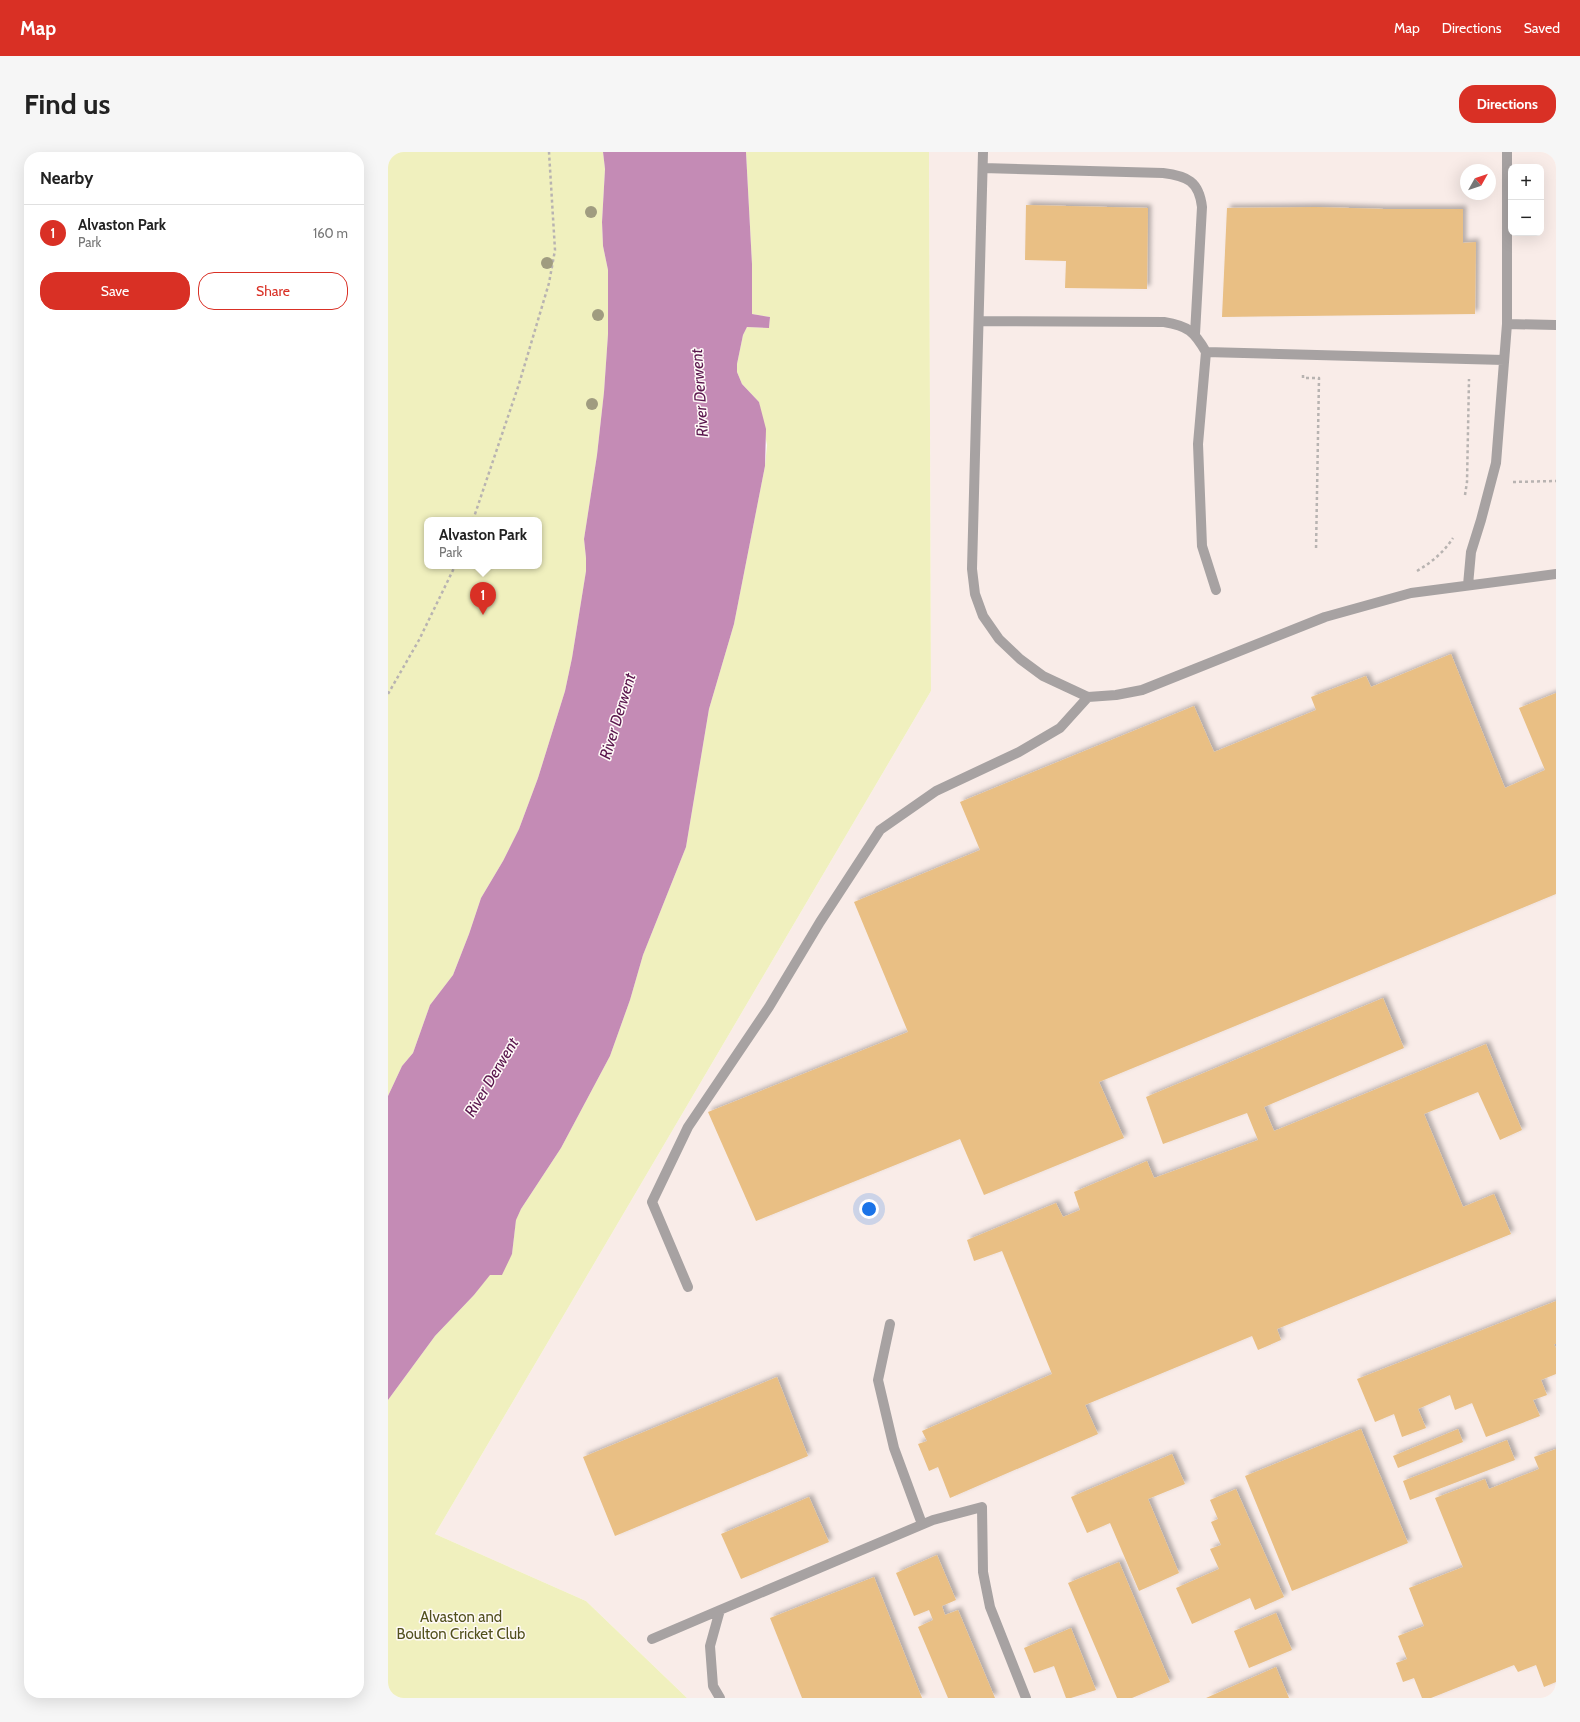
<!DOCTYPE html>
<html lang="en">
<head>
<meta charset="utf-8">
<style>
  body { margin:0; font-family:Cabin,sans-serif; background:#f6f6f6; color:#222 }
  .controls { position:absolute; right:12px; top:12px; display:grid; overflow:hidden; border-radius:8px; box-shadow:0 4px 16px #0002 }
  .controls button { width:36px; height:36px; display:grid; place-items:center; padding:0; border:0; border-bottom:1px solid #e0e0e0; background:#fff; color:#222; font:20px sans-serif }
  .compass { position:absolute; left:1072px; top:12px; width:36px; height:36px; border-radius:50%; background:#fff; box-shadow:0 4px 16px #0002; rotate:50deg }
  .you { position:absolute; left:481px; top:1057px; width:14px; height:14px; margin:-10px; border:3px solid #fff; border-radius:50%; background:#1a73e8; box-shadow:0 0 0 6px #1a73e833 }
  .badge { display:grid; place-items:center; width:26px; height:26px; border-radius:50%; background:#d93025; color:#fff; font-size:13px; font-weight:700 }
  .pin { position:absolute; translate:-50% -33px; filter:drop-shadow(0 1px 2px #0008) }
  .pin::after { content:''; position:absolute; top:21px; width:14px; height:12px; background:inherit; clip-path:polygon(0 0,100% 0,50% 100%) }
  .popup { position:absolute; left:36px; top:365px; width:118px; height:52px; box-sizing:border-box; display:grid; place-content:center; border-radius:8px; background:#fff; filter:drop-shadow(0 1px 3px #0005); font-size:13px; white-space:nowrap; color:#767676 }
  .popup b { font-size:15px; color:#222 }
  .popup::after { content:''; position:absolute; left:50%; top:100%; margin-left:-8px; border:8px solid transparent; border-top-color:#fff }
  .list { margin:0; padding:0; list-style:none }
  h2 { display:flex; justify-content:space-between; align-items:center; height:52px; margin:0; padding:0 16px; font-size:17px }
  h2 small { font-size:13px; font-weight:400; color:#767676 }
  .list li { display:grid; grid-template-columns:26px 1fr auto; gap:12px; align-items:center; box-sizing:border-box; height:56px; padding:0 16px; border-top:1px solid #e0e0e0 }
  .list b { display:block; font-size:15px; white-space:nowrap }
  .list p { margin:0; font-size:13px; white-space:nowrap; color:#767676 }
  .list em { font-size:13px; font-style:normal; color:#767676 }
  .actions { display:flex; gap:8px; padding:12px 16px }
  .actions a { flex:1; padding:9px 0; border:1px solid #d93025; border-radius:16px; text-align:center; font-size:14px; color:#d93025 }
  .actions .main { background:#d93025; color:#fff }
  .map { position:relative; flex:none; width:1168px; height:1546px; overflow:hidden; border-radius:16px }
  header { display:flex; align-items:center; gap:24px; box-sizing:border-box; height:56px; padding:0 20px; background:#d93025; color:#fff }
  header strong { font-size:19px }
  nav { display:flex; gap:22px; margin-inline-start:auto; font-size:14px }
  .intro { display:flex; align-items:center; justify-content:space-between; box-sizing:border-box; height:96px; padding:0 24px }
  h1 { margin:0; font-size:28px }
  .button { padding:10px 18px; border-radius:16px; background:#d93025; color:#fff; font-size:14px; font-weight:700 }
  main { display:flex; gap:24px; padding:0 24px }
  aside { flex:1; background:#fff; border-radius:16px; box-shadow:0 4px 16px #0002 }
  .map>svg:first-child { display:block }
  .built { fill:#f9ece8; fill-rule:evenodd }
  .green { fill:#f0f0be; fill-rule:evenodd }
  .water { fill:#c48bb5 }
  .building { fill:#e9bf84; filter:url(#shadow) }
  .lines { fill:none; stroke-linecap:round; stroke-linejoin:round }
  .path { stroke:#b8b3b1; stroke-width:2.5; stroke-dasharray:3 3; stroke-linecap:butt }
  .minor { stroke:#a7a2a2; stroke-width:10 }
  .tree { fill:#a09c80 }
  .labels { text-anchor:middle; stroke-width:3; stroke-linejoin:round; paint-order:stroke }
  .park-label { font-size:15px; fill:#52501d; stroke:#fffaf8 }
  .water-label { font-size:16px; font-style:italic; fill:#5a164d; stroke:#fffaf8 }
</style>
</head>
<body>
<header>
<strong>Map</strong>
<nav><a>Map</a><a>Directions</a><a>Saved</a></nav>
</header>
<div class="intro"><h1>Find us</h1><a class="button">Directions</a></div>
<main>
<aside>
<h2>Nearby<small></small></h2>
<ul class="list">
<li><span class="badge">1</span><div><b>Alvaston Park</b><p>Park</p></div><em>160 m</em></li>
</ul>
<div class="actions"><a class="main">Save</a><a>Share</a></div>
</aside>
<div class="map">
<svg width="1168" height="1546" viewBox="0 0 1168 1546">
  <defs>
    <filter id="shadow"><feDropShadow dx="3.5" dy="-3.5" stdDeviation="2" flood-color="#0004"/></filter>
  </defs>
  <rect width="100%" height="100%" fill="#fffaf8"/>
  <path class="built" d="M541,0H1168V1546H299L198,1449L47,1382L543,539ZM1123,15H1153V81H1123ZM1078,18H1102V42H1078Z"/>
  <path class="green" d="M0,0H215L217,17L214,70L215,94L220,118V182L216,240L209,303L196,387L198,406V419L184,506L177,539L150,626L131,677L115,709L93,746L81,782L65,823L42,853L25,901L14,914L0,944ZM39,368H151V414H39Z
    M358,0H541L543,539L47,1382L198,1449L299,1546H0V1248L47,1184L86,1143L102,1122L124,1102L128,1067L133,1057L173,996L222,904L242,848L255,803L298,695L321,557L346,472L377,314L379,293L371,250L354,232L349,220V212L355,183L359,175L381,176L382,165L364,162V112Z"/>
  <path class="water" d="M215,0H358L364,112V162L382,165L381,176L359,175L355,183L349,212V220L354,232L371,250L378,277L377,314L346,472L321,557L298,695L255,803L242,848L222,904L173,996L133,1057L128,1068L124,1102L114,1123H102L86,1143L47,1184L0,1248V944L14,914L25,901L42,853L65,823L81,782L93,746L115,709L131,677L150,626L177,539L184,506L198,419V406L196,387L209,303L216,240L220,182V118L215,94L214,70L217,17Z"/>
  <path class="building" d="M638,53L760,56L759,137L677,136L678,109L637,108Z
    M927,55L996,57H1075V91L1088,90L1087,162L834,165L839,56Z
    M1063,502L1117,636L1157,618L1131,556L1168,541V742L711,930L736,986L596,1043L572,987L368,1069L320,960L520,880L466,750L592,698L572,650L806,554L826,600L928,558L923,545L978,524L983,535Z
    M995,846L1016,896L876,955L886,979L1098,892L1134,978L1112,988L1090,940L1036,962L1075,1055L1106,1042L1123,1082L889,1177L893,1188L870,1198L864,1184L697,1253L710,1282L562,1346L550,1315L541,1319L530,1292L539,1289L534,1279L664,1222L614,1099L586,1109L579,1088L668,1051L675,1065L692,1058L686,1040L759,1009L766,1026L870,988L859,961L775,992L758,945Z
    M1168,1149V1192H1166L1168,1196V1222L1153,1228L1159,1243L1145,1248L1152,1264L1098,1285L1084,1251L1067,1258L1062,1243L1030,1257L1038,1276L1014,1285L1006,1262L987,1270L969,1227Z
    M389,1225L420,1304L227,1384L195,1305Z
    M973,1277L1020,1391L904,1439L857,1324Z
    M1070,1277L1075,1290L1010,1316L1005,1304Z
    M1119,1288L1127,1308L1022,1348L1015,1329Z
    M1168,1297V1530L1156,1535L1148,1513L1130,1520L1126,1513L1043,1546H1034L1026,1526L1015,1530L1008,1511L1019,1507L1010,1484L1036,1474L1021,1436L1075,1415L1047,1346L1097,1327L1101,1337L1151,1317L1146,1305Z
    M784,1302L797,1332L760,1347L791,1421L751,1439L722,1371L699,1381L683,1345Z
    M848,1337L896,1445L867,1458L862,1446L804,1472L788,1436L831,1417L822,1397L833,1393L823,1370L830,1367L822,1348Z
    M421,1345L441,1390L353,1427L333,1382Z
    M549,1403L568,1448L554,1454L557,1463L570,1458L607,1546H560L530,1475L545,1468L541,1458L526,1464L508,1421Z
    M731,1410L782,1530L744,1546H729L680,1431Z
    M486,1425L534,1546H414L382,1466Z
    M888,1461L904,1498L861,1516L846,1479Z
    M683,1476L708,1538L683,1546H678L666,1514L646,1521L636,1496Z
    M888,1515L901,1546H818Z"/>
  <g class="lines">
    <path class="path" d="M915,223V226H931L928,399
      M1125,330L1168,329
      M1077,343L1079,330L1081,227
      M85,368L131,232L161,131L167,98L161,0
      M1029,419C1044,410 1056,400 1065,386
      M0,542L31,488L67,414"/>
    <path class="minor" d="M595,0L584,417L587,442L595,464L611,487L632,507L655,524L700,545L728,543L754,538L937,465L1023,441L1168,422
      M595,16L775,21C799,24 811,29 814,55L807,182
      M591,169L776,170C800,174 806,179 818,200
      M1119,172L1168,173
      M1080,433L1083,400L1093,368L1108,311L1119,172V0
      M828,438L814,394L810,292L818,200L1116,208
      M300,1135L264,1050L300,975L381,855L432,770L492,678L548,639L631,600L672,576L700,545
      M502,1172L490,1228L506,1296L534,1372
      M264,1487L332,1458
      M332,1546L325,1534L322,1494L332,1458L545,1368L594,1355L595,1420L602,1455L638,1546"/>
  </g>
  <g class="tree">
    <circle cx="203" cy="60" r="6"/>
    <circle cx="159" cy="111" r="6"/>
    <circle cx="210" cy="163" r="6"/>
    <circle cx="204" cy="252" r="6"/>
  </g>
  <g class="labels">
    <g class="park-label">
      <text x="73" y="1470">Alvaston and<tspan x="73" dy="17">Boulton Cricket Club</tspan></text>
    </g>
    <g class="water-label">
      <text transform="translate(311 241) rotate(-94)" y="6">River Derwent</text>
      <text transform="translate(229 564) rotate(-73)" y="6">River Derwent</text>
      <text transform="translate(103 925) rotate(-59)" y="6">River Derwent</text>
    </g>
  </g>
</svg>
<div class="controls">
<button>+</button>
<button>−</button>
</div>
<svg class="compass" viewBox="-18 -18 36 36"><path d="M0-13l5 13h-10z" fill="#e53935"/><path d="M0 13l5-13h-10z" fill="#767676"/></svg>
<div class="you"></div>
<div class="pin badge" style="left:95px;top:463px">1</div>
<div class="popup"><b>Alvaston Park</b>Park</div>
</div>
</main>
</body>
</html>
